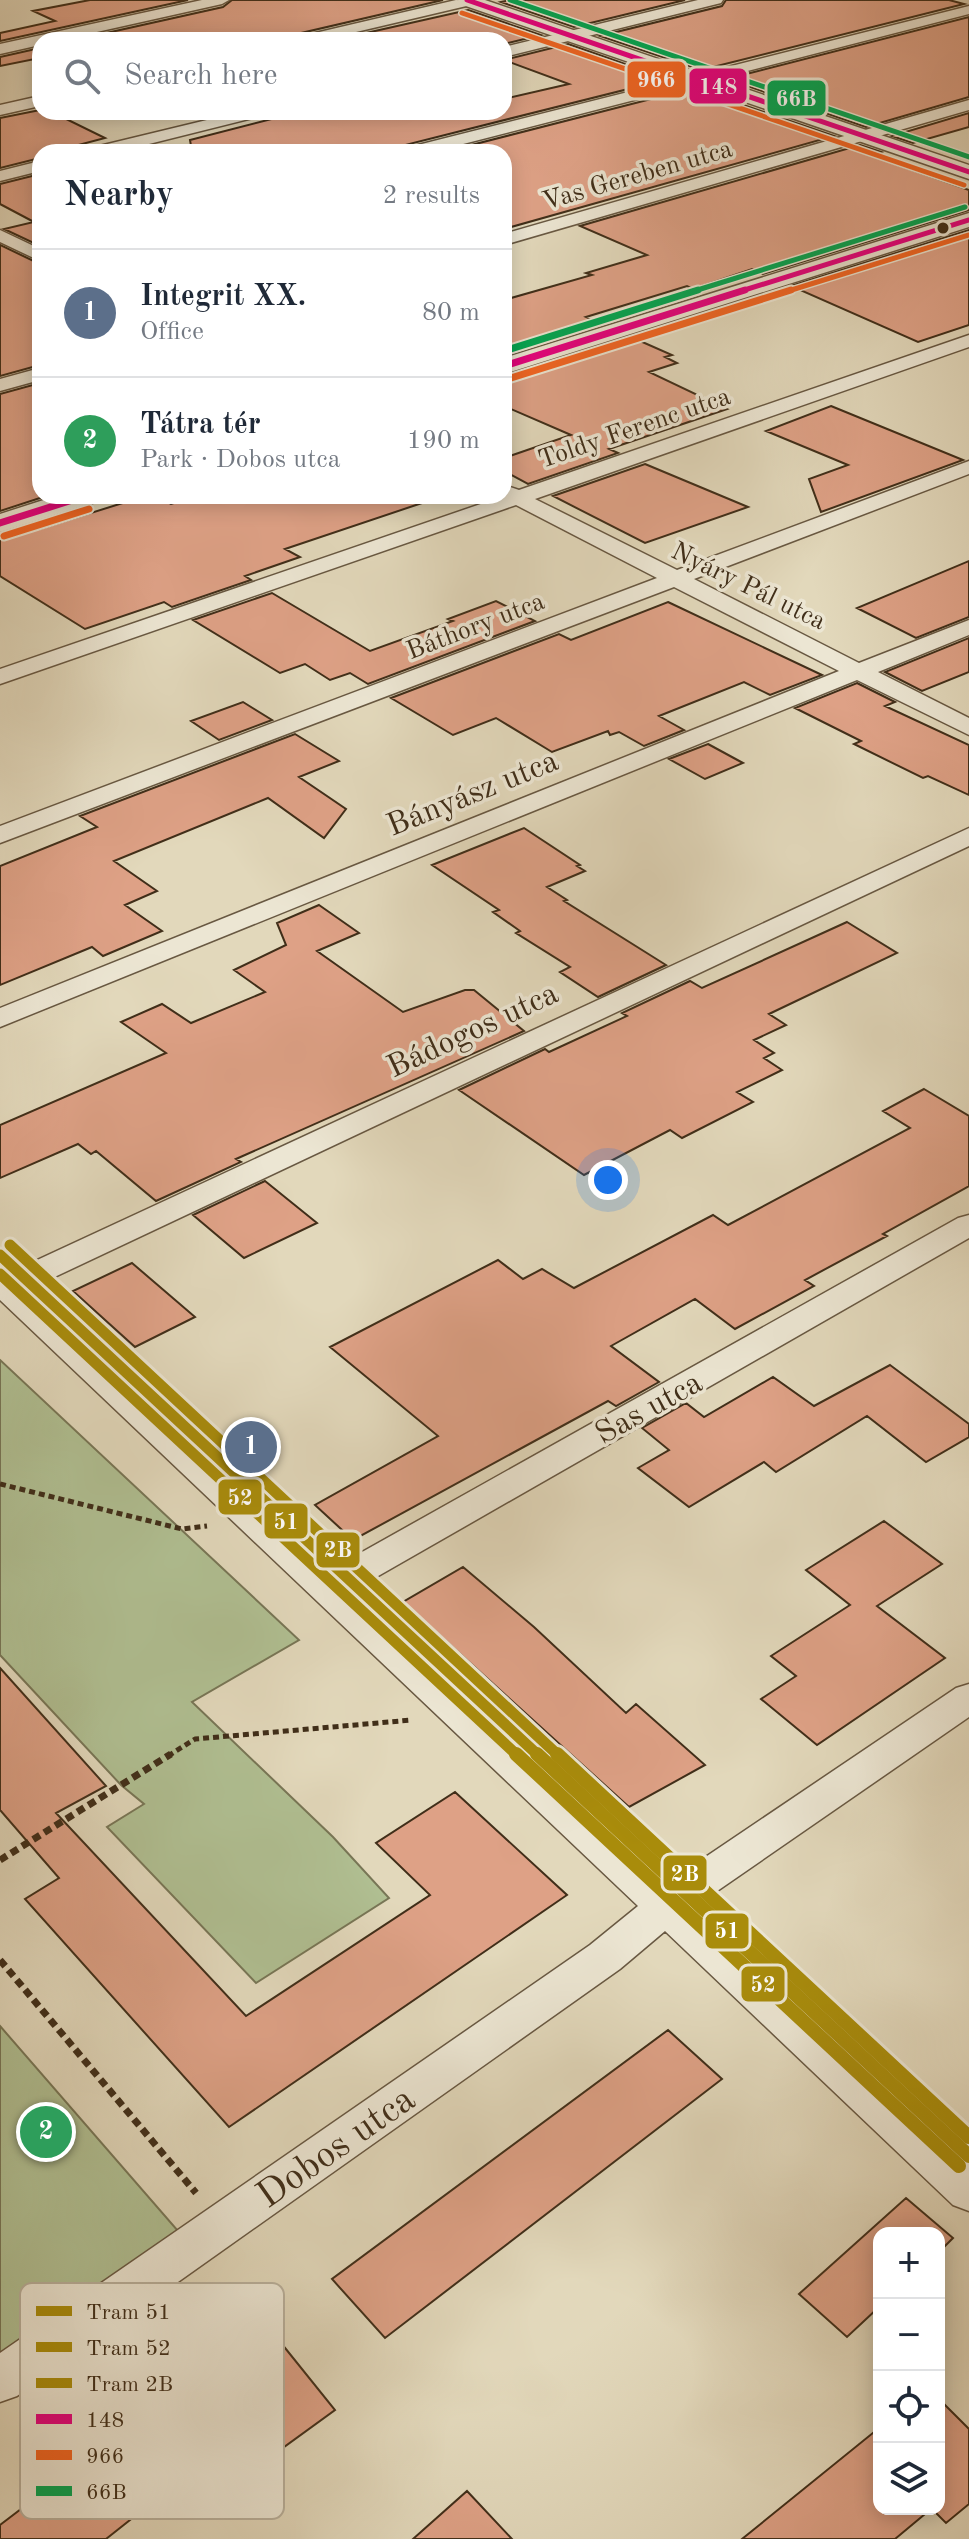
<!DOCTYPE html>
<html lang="en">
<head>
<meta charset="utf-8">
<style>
  body { margin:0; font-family:"Old Standard TT",serif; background:#f2f2f3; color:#1f2937 }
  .controls { position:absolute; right:24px; bottom:24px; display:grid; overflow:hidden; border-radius:16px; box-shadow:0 4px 20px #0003 }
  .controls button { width:72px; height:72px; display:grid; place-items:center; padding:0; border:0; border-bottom:2px solid #e0e1e3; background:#fff; color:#1f2937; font:40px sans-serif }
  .you { position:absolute; left:608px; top:1180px; width:28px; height:28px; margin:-20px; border:6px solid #fff; border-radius:50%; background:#1a73e8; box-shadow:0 0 0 12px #1a73e833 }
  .badge { display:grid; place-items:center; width:52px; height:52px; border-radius:50%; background:#8f2418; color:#fff; font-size:26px; font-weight:700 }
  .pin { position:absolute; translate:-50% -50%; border:4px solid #fff; box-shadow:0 2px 8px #0006 }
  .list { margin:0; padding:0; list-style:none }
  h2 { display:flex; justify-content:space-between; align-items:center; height:104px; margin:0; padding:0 32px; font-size:34px }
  h2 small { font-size:26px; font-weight:400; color:#747a83 }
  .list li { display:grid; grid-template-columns:52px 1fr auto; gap:24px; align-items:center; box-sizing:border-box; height:128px; padding:0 32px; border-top:2px solid #e0e1e3 }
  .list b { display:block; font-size:30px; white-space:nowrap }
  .list p { margin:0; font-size:26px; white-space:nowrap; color:#747a83 }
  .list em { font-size:26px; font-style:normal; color:#747a83 }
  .icon { flex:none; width:44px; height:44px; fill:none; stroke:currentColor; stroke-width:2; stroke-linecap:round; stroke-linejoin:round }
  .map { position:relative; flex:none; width:969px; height:2539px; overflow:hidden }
  .search { position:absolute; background:#fff; box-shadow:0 4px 20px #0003; left:32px; top:32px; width:480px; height:88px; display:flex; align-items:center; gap:20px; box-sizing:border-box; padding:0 28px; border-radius:24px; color:#747a83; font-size:30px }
  .panel { position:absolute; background:#fff; box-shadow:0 4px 20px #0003; left:32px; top:144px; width:480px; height:360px; border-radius:24px }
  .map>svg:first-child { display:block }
  .green { fill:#b0bf92; stroke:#787656; stroke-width:2 }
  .building { fill:#dea186; stroke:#402e19; stroke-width:2 }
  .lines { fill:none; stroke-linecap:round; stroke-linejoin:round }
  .minor-casing { stroke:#685842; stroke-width:3 }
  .tertiary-casing { stroke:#685842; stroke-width:3 }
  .path-far1 { stroke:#402e19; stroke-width:5; stroke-dasharray:6 4; stroke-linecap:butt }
  .path { stroke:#402e19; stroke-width:7; stroke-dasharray:8 5; stroke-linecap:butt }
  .minor { fill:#ece6d3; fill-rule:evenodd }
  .tertiary { fill:#ece6d3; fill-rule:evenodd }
  .bus-1-far1-casing { stroke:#ece6d3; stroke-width:8 }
  .bus-1-casing { stroke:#ece6d3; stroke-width:11 }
  .bus-2-far1-casing { stroke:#ece6d3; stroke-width:8 }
  .bus-2-casing { stroke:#ece6d3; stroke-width:11 }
  .bus-3-far1-casing { stroke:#ece6d3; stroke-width:8 }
  .bus-3-casing { stroke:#ece6d3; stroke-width:11 }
  .bus-1-far1 { stroke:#e5007d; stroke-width:5 }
  .bus-1 { stroke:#e5007d; stroke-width:7 }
  .bus-2-far1 { stroke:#f26522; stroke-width:5 }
  .bus-2 { stroke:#f26522; stroke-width:7 }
  .bus-3-far1 { stroke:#00a651; stroke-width:5 }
  .bus-3 { stroke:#00a651; stroke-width:7 }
  .tram-1-far1-casing { stroke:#ece6d3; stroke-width:17 }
  .tram-1-casing { stroke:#ece6d3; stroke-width:20 }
  .tram-2-far1-casing { stroke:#ece6d3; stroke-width:17 }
  .tram-2-casing { stroke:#ece6d3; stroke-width:20 }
  .tram-3-far1-casing { stroke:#ece6d3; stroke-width:17 }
  .tram-3-casing { stroke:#ece6d3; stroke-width:20 }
  .tram-1-far1 { stroke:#a98c0b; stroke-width:11 }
  .tram-1 { stroke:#a98c0b; stroke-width:14 }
  .tram-2-far1 { stroke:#a98c0b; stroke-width:11 }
  .tram-2 { stroke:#a98c0b; stroke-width:14 }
  .tram-3-far1 { stroke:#a98c0b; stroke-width:11 }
  .tram-3 { stroke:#a98c0b; stroke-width:14 }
  .bus-dot { fill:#402e19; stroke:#ece6d3; stroke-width:3 }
  .labels { text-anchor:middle; stroke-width:7; stroke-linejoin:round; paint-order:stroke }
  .far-street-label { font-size:26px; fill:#402e19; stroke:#ece6d3 }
  .street-label { font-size:32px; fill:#402e19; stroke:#ece6d3 }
  .near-street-label { font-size:38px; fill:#402e19; stroke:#ece6d3 }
  .key { fill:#ece6d3; stroke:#b8af9b; stroke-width:2 }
  .key-label { font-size:22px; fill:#402e19 }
  .line-badge { stroke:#ece6d3; stroke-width:3 }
  .badge-label { font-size:22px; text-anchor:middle; font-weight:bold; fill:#fff }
</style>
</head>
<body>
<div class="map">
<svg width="969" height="2539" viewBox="0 0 969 2539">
  <rect width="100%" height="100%" fill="#e2d8bb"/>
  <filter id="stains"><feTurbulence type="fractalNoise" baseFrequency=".0025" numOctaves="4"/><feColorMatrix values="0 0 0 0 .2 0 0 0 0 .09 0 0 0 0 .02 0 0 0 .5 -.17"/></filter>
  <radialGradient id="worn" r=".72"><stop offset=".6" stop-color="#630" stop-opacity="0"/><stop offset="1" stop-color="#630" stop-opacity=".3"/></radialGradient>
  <path class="green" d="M0,1360L299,1640L192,1702L333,1837L389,1898L256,1983L107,1827L144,1804L121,1785L0,1655Z
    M0,2026L185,2239L0,2358Z"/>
  <path class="building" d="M90,0H188L0,41V33L55,21L33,11Z
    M232,0H443L297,34L293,40H75L223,7Z
    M510,0H685L574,27L501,2Z
    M726,0H949L964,4L701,70L600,36L722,6Z
    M468,10L541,35L504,44V40H335Z
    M969,17V97L866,127L727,79Z
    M568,44L668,79L405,145L401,152H192L190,140L299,112H504V99L569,84L504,60Z
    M40,48V58L0,66V57Z
    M694,88L834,136L504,229V152H444Z
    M40,110L52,112L105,138L52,152H40V158L0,168V118Z
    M969,113V127L913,143L892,136Z
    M860,145L881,152L870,155L969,190V210L763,274L752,269L693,289L687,286L586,317L602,324L504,355V300L592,275L586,273L647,255L580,226Z
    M40,174V246L4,229L34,222L0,204V184Z
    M969,230V325L918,342L791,286Z
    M0,245L40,264V365L0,376Z
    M631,337L672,355L665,357L677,363L649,372L727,409L609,449L618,453L528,484L504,471V458L571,435L504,406V377Z
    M40,383V498L0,511V394Z
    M831,406L963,460L821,512L809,479L848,465L766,431Z
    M645,464L748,507L645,543L553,496Z
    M145,496H156L171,504L196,496H424L425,502L285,549L300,557L245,576L251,580L172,607L164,602L85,629L0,576V535L40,523V529Z
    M969,561V617L916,638L857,608Z
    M272,593L370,651L453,621L448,619L496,601L535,621L368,684L350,673L330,680L305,664L280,673L193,620Z
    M668,602L822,675L770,695L744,682L659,716L684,730L644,746L619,732L610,735L608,731L552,752L496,718L453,735L391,698L559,634L571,640Z
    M969,638V672L922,691L885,672Z
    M857,683L895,702L885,706L969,745V795L928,776L923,778L854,744L861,741L795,708Z
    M243,702L272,720L219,740L191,721Z
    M295,734L339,761L299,777L346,809L324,838L268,798L114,861L157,891L125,905L162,931L103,956L92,947L0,985V866L97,827L80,816Z
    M708,744L743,763L705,779L669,759Z
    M524,828L580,865L577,866L585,871L547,887L567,900L564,901L666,965L598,997L560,972L570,967L516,933L520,931L493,912L499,910L432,865Z
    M319,905L359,933L317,951L403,1012L465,990H474L524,1031L236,1159L241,1162L156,1201L96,1151L91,1154L78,1144L0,1178V1125L166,1053L121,1022L162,1004L191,1023L265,992L234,970L286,945L277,923Z
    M847,922L897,953L769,1014L786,1025L754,1040L774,1053L764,1058L782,1070L737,1092L753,1102L682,1138L670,1130L584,1175L459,1090L545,1049L549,1052L627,1016L622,1013L690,981L702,988Z
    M924,1089L969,1116V1186L883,1234L887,1236L805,1280L814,1286L735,1329L695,1299L611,1346L659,1382L616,1406L608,1401L353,1540L315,1505L438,1436L330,1347L498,1260L523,1279L542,1269L574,1288L713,1215L728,1225L910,1128L883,1111Z
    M265,1181L317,1223L244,1258L193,1215Z
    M132,1263L195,1317L135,1347L73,1291Z
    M890,1365L969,1424V1437L926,1462L867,1416L776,1472L764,1462L689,1507L638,1468L669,1450L642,1428L686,1403L704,1417L773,1377L814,1406Z
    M884,1521L942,1564L877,1606L945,1658L817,1745L761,1699L796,1676L771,1656L850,1605L806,1570Z
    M463,1567L534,1627L626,1713L636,1704L705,1765L629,1807L403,1602Z
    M0,1668L106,1786L56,1813L246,2016L430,1895L376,1843L455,1792L567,1895L229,2127L25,1899L59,1878L0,1810Z
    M668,2030L722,2079L385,2338L332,2279Z
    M906,2198L953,2238L939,2252V2233H879V2307L847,2337L799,2294Z
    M265,2323L335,2410L273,2455L250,2425L106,2539H0V2525Z
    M943,2403L969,2429V2504L946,2523L932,2509H939V2406Z
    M879,2428V2509H931L895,2539H742Z
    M467,2491L512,2539H413Z"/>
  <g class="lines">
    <defs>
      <path id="minor" d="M202,0H229L222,4L61,40H40V45L0,54V44Z
        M456,0L477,1L475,4L322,40H296L298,37Z
        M698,0H723L721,3L504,57V47Z
        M969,6V14L432,152H404L406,148Z
        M40,96V106L0,115V105Z
        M969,100V110L504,245V234Z
        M240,112H267L265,115L117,152H89L91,148Z
        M40,161V171L0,181V171Z
        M0,230L40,249V261L0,242Z
        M969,335V347L535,499L677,570L969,461V474L694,579L859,663L969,620V635L878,672L969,718V735L857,680L0,1027V1008L839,671L674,587L0,843V826L657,578L516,505L0,684V669L504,496V485L519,490Z
        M40,368V380L0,391V379Z
        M969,828V846L27,1290L330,1570L958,1218L969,1215V1238L352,1591L667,1883L956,1688L969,1684V1717L694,1907L969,2162V2211L953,2205L665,1931L620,1969L17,2396L0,2402V2353L590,1945L638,1906L0,1300V1272L7,1274Z"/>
      <path id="tertiary" d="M458,0H485L969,165V179L460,4Z
        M969,213V227L504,374V358Z
        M56,496H99L95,502L0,532V514Z"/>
    </defs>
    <use href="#minor" class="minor-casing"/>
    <use href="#tertiary" class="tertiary-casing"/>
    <path class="path-far1" d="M0,1484L182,1529L207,1526
      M168,1756L195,1739L412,1720"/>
    <path class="path" d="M0,1860L171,1754
      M0,1960L196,2193"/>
    <use href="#minor" class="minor"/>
    <use href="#tertiary" class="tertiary"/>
    <defs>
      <path id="bus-1-far1" d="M467,0L969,172
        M738,292L969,220"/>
      <path id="bus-1" d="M504,366L745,290
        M0,523L85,496"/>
      <path id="bus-2-far1" d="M462,13L964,185
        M785,292L969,235"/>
      <path id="bus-2" d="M508,379L791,290
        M4,536L89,509"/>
      <path id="bus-3-far1" d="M510,0L969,157
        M691,292L965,207"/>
      <path id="bus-3" d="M504,351L698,290"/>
    </defs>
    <use href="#bus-1-far1" class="bus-1-far1-casing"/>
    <use href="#bus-1" class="bus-1-casing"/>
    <use href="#bus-2-far1" class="bus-2-far1-casing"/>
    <use href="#bus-2" class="bus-2-casing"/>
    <use href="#bus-3-far1" class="bus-3-far1-casing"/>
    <use href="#bus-3" class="bus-3-casing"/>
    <use href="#bus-1-far1" class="bus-1-far1"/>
    <use href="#bus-1" class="bus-1"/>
    <use href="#bus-2-far1" class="bus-2-far1"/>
    <use href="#bus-2" class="bus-2"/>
    <use href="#bus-3-far1" class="bus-3-far1"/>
    <use href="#bus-3" class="bus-3"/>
    <defs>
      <path id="tram-1-far1" d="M0,1255L539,1756"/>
      <path id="tram-1" d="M537,1754L969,2156"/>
      <path id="tram-2-far1" d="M0,1274L518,1756"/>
      <path id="tram-2" d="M516,1754L959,2166"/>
      <path id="tram-3-far1" d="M10,1245L559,1756"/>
      <path id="tram-3" d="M557,1754L969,2137"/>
    </defs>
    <use href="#tram-1-far1" class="tram-1-far1-casing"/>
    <use href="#tram-1" class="tram-1-casing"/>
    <use href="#tram-2-far1" class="tram-2-far1-casing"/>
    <use href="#tram-2" class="tram-2-casing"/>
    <use href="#tram-3-far1" class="tram-3-far1-casing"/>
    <use href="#tram-3" class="tram-3-casing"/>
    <use href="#tram-1-far1" class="tram-1-far1"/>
    <use href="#tram-1" class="tram-1"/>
    <use href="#tram-2-far1" class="tram-2-far1"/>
    <use href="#tram-2" class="tram-2"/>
    <use href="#tram-3-far1" class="tram-3-far1"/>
    <use href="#tram-3" class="tram-3"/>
  </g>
  <circle class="bus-dot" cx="943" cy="228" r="7"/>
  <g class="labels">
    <g class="far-street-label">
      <text transform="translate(637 174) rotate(-16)" y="9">Vas Gereben utca</text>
      <text transform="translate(634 427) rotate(-19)" y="9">Toldy Ferenc utca</text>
      <text transform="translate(749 585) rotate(26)" y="9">Nyáry Pál utca</text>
      <text transform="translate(475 625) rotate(-21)" y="9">Báthory utca</text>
    </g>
    <g class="street-label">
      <text transform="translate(472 792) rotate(-22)" y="11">Bányász utca</text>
      <text transform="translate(472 1029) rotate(-25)" y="11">Bádogos utca</text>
      <text transform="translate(648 1407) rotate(-29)" y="11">Sas utca</text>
    </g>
    <g class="near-street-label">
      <text transform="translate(335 2146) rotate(-35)" y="13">Dobos utca</text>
    </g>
  </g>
  <rect x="20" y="2283" width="264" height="236" rx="12" class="key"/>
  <rect x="36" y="2306" width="36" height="10" fill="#a98c0b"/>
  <rect x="36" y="2342" width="36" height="10" fill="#a98c0b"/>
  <rect x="36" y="2378" width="36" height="10" fill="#a98c0b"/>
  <rect x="36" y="2414" width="36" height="10" fill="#e5007d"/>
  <rect x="36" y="2450" width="36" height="10" fill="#f26522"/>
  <rect x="36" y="2486" width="36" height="10" fill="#00a651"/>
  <g class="key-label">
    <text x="86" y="2319">Tram 51</text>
    <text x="86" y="2355">Tram 52</text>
    <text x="86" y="2391">Tram 2B</text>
    <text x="86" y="2427">148</text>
    <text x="86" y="2463">966</text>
    <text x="86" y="2499">66B</text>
  </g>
  <g class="line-badge">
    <rect x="626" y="60" width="61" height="39" rx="8" fill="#f26522"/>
    <rect x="688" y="67" width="60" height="38" rx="8" fill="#e5007d"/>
    <rect x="766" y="79" width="61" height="38" rx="8" fill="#00a651"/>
    <rect x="217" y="1478" width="46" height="38" rx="8" fill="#a98c0b"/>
    <rect x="263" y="1502" width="46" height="38" rx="8" fill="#a98c0b"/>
    <rect x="315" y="1531" width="46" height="38" rx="8" fill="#a98c0b"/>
    <rect x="662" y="1854" width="46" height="38" rx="8" fill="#a98c0b"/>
    <rect x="704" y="1912" width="46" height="38" rx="8" fill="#a98c0b"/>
    <rect x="740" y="1965" width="46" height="38" rx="8" fill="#a98c0b"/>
  </g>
  <g class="badge-label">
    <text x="656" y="87">966</text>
    <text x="718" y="94">148</text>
    <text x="796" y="106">66B</text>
    <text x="240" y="1505">52</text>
    <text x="286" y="1529">51</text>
    <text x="338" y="1557">2B</text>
    <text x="685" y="1881">2B</text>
    <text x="727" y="1938">51</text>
    <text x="763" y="1992">52</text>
  </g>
  <rect width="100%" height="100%" filter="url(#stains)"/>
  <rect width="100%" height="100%" fill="url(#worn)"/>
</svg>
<div class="controls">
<button>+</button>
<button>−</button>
<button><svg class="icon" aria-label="locate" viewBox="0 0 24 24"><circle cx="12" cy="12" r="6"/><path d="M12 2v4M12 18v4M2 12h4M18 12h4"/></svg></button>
<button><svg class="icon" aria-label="layers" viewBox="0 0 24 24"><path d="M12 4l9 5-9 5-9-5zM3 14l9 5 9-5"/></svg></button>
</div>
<div class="you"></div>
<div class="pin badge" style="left:251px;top:1447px;background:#5c6f8a">1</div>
<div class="pin badge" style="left:46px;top:2132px;background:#2e9e5b">2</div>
<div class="search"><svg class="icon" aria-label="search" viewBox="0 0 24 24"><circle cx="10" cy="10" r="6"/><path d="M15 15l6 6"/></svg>Search here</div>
<section class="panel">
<h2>Nearby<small>2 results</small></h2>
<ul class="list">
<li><span class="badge" style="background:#5c6f8a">1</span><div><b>Integrit XX.</b><p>Office</p></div><em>80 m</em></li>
<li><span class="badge" style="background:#2e9e5b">2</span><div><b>Tátra tér</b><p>Park · Dobos utca</p></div><em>190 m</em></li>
</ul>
</section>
</div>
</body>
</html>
